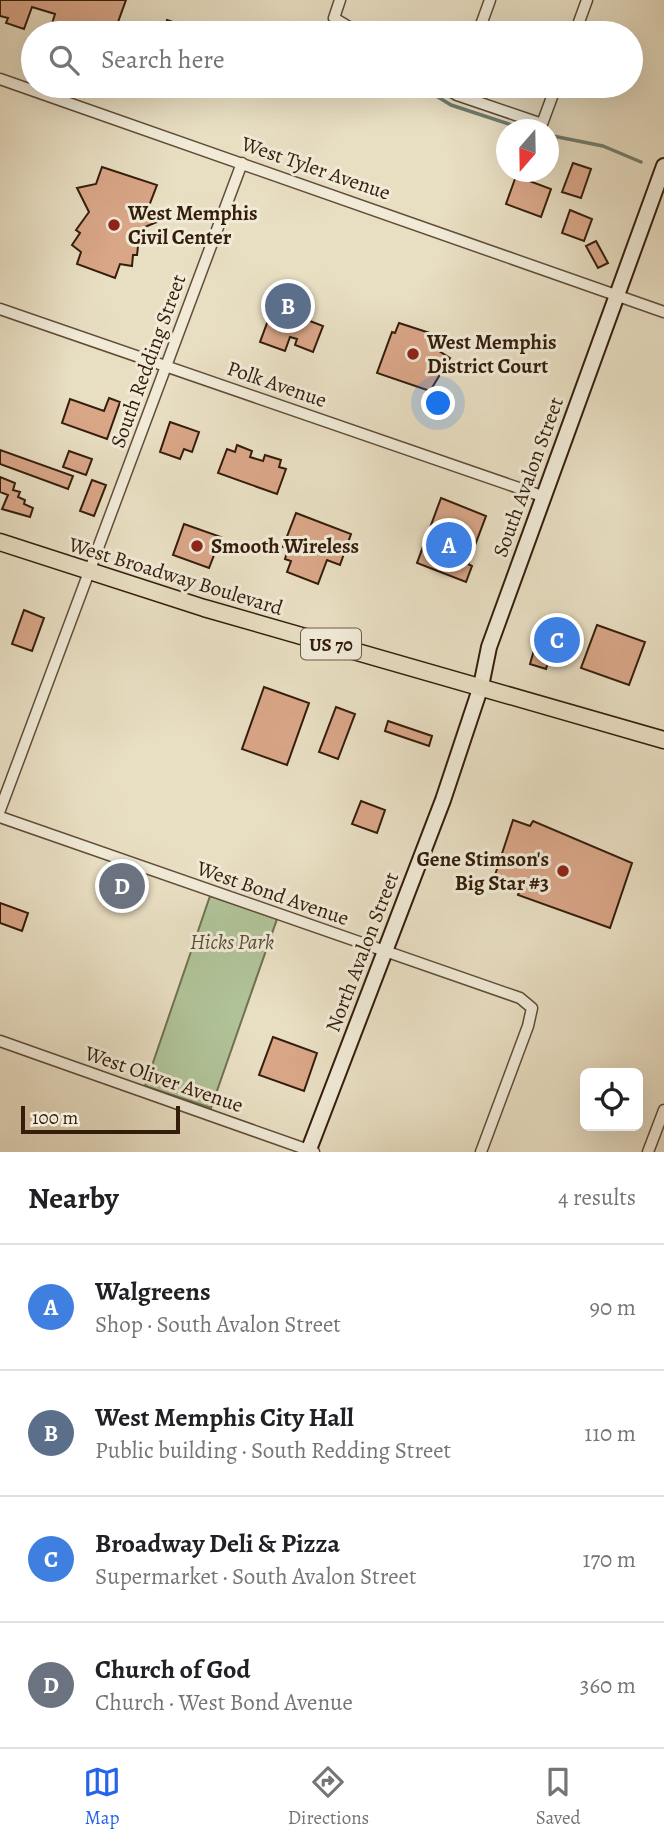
<!DOCTYPE html>
<html lang="en">
<head>
<meta charset="utf-8">
<style>
  body { margin:0; font-family:Alegreya,serif; background:#f2f2f2; color:#202124 }
  .controls { position:absolute; right:21px; bottom:21px; display:grid; overflow:hidden; border-radius:10px; box-shadow:0 7px 28px #0002 }
  .controls button { width:63px; height:63px; display:grid; place-items:center; padding:0; border:0; border-bottom:2px solid #e0e0e0; background:#fff; color:#202124; font:35px sans-serif }
  .compass { position:absolute; left:496px; top:119px; width:63px; height:63px; border-radius:50%; background:#fff; box-shadow:0 7px 28px #0002; rotate:200deg }
  .scale { position:absolute; left:21px; bottom:18px; width:159px; box-sizing:border-box; padding-left:7px; border:4px solid #341d0b; border-top:0; font-size:19px; line-height:24px; white-space:nowrap; color:#341d0b; -webkit-text-stroke:5px #f0ead7; paint-order:stroke }
  .you { position:absolute; left:439px; top:404px; width:24px; height:24px; margin:-18px; border:5px solid #fff; border-radius:50%; background:#1a73e8; box-shadow:0 0 0 10px #1a73e833 }
  .badge { display:grid; place-items:center; width:46px; height:46px; border-radius:50%; background:#2563eb; color:#fff; font-size:23px; font-weight:700 }
  .pin { position:absolute; translate:-50% -50%; border:4px solid #fff; box-shadow:0 2px 7px #0006 }
  .list { margin:0; padding:0; list-style:none }
  h2 { display:flex; justify-content:space-between; align-items:center; height:91px; margin:0; padding:0 28px; font-size:30px }
  h2 small { font-size:23px; font-weight:400; color:#757577 }
  .list li { display:grid; grid-template-columns:46px 1fr auto; gap:21px; align-items:center; box-sizing:border-box; height:126px; padding:0 28px; border-top:2px solid #e0e0e0 }
  .list b { display:block; font-size:26px; white-space:nowrap }
  .list p { margin:0; font-size:23px; white-space:nowrap; color:#757577 }
  .list em { font-size:23px; font-style:normal; color:#757577 }
  .icon { flex:none; width:38px; height:38px; fill:none; stroke:currentColor; stroke-width:2; stroke-linecap:round; stroke-linejoin:round }
  .map { position:relative; flex:none; width:664px; height:1152px; overflow:hidden }
  .search { position:absolute; background:#fff; box-shadow:0 7px 28px #0002; left:21px; right:21px; top:21px; height:77px; display:flex; align-items:center; gap:18px; box-sizing:border-box; padding:0 24px; border-radius:38px; color:#757577; font-size:26px }
  .sheet { height:595px; background:#fff }
  nav { display:flex; justify-content:space-around; align-items:center; box-sizing:border-box; height:98px; border-top:2px solid #e0e0e0; background:#fff; font-size:19px; color:#757577 }
  nav a { display:grid; justify-items:center; gap:4px }
  nav .on { color:#2563eb }
  .map>svg:first-child { display:block }
  .green { fill:#b0c298; stroke:#727052; stroke-width:2 }
  .lines { fill:none; stroke-linecap:round; stroke-linejoin:round }
  .stream { stroke:#707c6d; stroke-width:3.5 }
  .building { fill:#d9a688; stroke:#341d0b; stroke-width:2 }
  .street-casing { stroke:#614d39; stroke-width:13 }
  .secondary-casing { stroke:#341d0b; stroke-width:18 }
  .primary-casing { stroke:#341d0b; stroke-width:19 }
  .street { stroke:#f0ead7; stroke-width:10 }
  .secondary { stroke:#f0ead7; stroke-width:14 }
  .primary { stroke:#e8dec2; stroke-width:16 }
  .poi-dot { fill:#8f2418; stroke:#f0ead7; stroke-width:2.5 }
  .labels { text-anchor:middle; stroke-width:6; stroke-linejoin:round; paint-order:stroke }
  .shield { fill:#f0ead7; stroke:#6c5a48; stroke-width:2 }
  .shield-label { font-size:19px; font-weight:bold; fill:#341d0b }
  .street-label { font-size:21px; fill:#341d0b; stroke:#f0ead7 }
  .poi-label { font-size:21px; font-weight:bold; fill:#341d0b; stroke:#f0ead7; text-anchor:start }
  .park-label { font-size:21px; font-style:italic; fill:#594f35; stroke:#f0ead7 }
</style>
</head>
<body>
<div class="map">
<svg width="664" height="1152" viewBox="0 0 664 1152">
  <rect width="100%" height="100%" fill="#e8dec2"/>
  <filter id="stains"><feTurbulence type="fractalNoise" baseFrequency=".00286" numOctaves="4"/><feColorMatrix values="0 0 0 0 .2 0 0 0 0 .09 0 0 0 0 .02 0 0 0 .5 -.17"/></filter>
  <radialGradient id="worn" r=".72"><stop offset=".6" stop-color="#630" stop-opacity="0"/><stop offset="1" stop-color="#630" stop-opacity=".3"/></radialGradient>
  <path class="green" d="M210,896L277,919L211,1108L145,1086Z"/>
  <g class="lines">
    <path class="stream" d="M420,86L451,105L527,130
      M548,135L603,146L641,162"/>
  </g>
  <path class="building" d="M0,0H126L114,33H49L55,14L32,7L24,29L6,23L8,18L0,16Z
    M167,20L205,33H163Z
    M573,163L591,169L581,198L562,192Z
    M102,167L157,185L149,206L157,222L140,229L137,255H133L132,266L120,264L115,278L77,264L81,252L72,245L80,233L76,230L89,212L77,188L96,184Z
    M516,176L551,189L541,217L506,204Z
    M570,210L592,219L584,241L562,233Z
    M596,241L608,263L598,268L586,246Z
    M282,283L307,293L296,322L303,324L305,319L323,326L313,352L295,345L297,339L290,337L285,351L260,342Z
    M399,323L439,336L436,349L450,358L430,391L377,373L392,332L395,333Z
    M109,398L120,402L107,439L62,423L70,399L104,411Z
    M170,422L199,432L192,452L184,449L180,459L160,452Z
    M237,445L252,451L250,457L263,461L265,455L281,460L279,467L286,469L277,494L218,473L227,449L235,452Z
    M0,450L73,476L68,489L0,464Z
    M69,451L92,459L86,475L63,467Z
    M0,477L15,483L13,490L20,492L18,497L25,500L24,504L33,508L30,517L2,509L8,495L0,492Z
    M92,480L106,485L94,516L80,511Z
    M441,498L486,516L468,564L472,566L466,582L417,563Z
    M296,513L351,534L340,565L327,560L318,584L287,572L291,561L285,559L288,549L283,547Z
    M184,524L221,537L209,568L173,555Z
    M24,610L44,618L32,651L12,644Z
    M597,625L645,642L629,685L581,668Z
    M541,626L579,637L574,654L536,643Z
    M536,643L552,648L546,669L530,664Z
    M264,687L309,703L287,765L242,749Z
    M336,707L355,714L338,759L319,752Z
    M388,721L432,736L429,746L385,731Z
    M361,801L385,810L377,833L352,824Z
    M513,820L530,826L533,821L632,863L610,928L518,895L521,887L494,878Z
    M0,903L28,913L22,931L0,923Z
    M273,1037L317,1053L304,1091L259,1075Z"/>
  <g class="lines">
    <defs>
      <path id="street" d="M340,0L334,18L359,33
        M478,33L490,0
        M575,33L587,0
        M0,79L664,312
        M441,86L457,95L542,124L556,86
        M0,309L542,496
        M0,810L242,163
        M0,817L520,998L532,1008L528,1026L481,1152
        M0,1041L314,1152
        M648,1152L664,1110"/>
      <path id="secondary" d="M308,1152L443,800L481,686L489,647L664,166"/>
      <path id="primary" d="M0,542L204,608L664,740"/>
    </defs>
    <use href="#street" class="street-casing"/>
    <use href="#secondary" class="secondary-casing"/>
    <use href="#primary" class="primary-casing"/>
    <use href="#street" class="street"/>
    <use href="#secondary" class="secondary"/>
    <use href="#primary" class="primary"/>
  </g>
  <g class="poi-dot">
    <circle cx="114" cy="225" r="7"/>
    <circle cx="413" cy="354" r="7"/>
    <circle cx="197" cy="546" r="7"/>
    <circle cx="563" cy="871" r="7"/>
  </g>
  <g class="labels">
    <rect class="shield" x="301" y="628.5" width="60" height="31" rx="5"/>
    <g class="shield-label">
      <text x="331" y="651">US 70</text>
    </g>
    <g class="street-label">
      <text transform="translate(316 168) rotate(19)" y="7">West Tyler Avenue</text>
      <text transform="translate(148 361) rotate(-70)" y="7">South Redding Street</text>
      <text transform="translate(277 384) rotate(19)" y="7">Polk Avenue</text>
      <text transform="translate(528 477) rotate(-70)" y="7">South Avalon Street</text>
      <text transform="translate(176 576) rotate(17)" y="7">West Broadway Boulevard</text>
      <text transform="translate(273 893) rotate(19)" y="7">West Bond Avenue</text>
      <text transform="translate(362 952) rotate(-69)" y="7">North Avalon Street</text>
      <text transform="translate(164 1079) rotate(19)" y="7">West Oliver Avenue</text>
    </g>
    <g class="poi-label">
      <text x="128" y="220">West Memphis<tspan x="128" dy="24">Civil Center</tspan></text>
      <text x="427" y="349">West Memphis<tspan x="427" dy="24">District Court</tspan></text>
      <text x="211" y="553">Smooth Wireless</text>
      <text x="549" y="866" text-anchor="end">Gene Stimson's<tspan x="549" dy="24">Big Star #3</tspan></text>
    </g>
    <g class="park-label">
      <text x="232" y="949">Hicks Park</text>
    </g>
  </g>
  <rect width="100%" height="100%" filter="url(#stains)"/>
  <rect width="100%" height="100%" fill="url(#worn)"/>
</svg>
<div class="controls">
<button><svg class="icon" aria-label="locate" viewBox="0 0 24 24"><circle cx="12" cy="12" r="6"/><path d="M12 2v4M12 18v4M2 12h4M18 12h4"/></svg></button>
</div>
<svg class="compass" viewBox="-18 -18 36 36"><path d="M0-13l5 13h-10z" fill="#e53935"/><path d="M0 13l5-13h-10z" fill="#757577"/></svg>
<div class="scale">100 m</div>
<div class="you"></div>
<div class="pin badge" style="left:449px;top:545px;background:#3f7fe0">A</div>
<div class="pin badge" style="left:288px;top:306px;background:#5c6f8a">B</div>
<div class="pin badge" style="left:557px;top:640px;background:#3f7fe0">C</div>
<div class="pin badge" style="left:122px;top:886px;background:#6b7280">D</div>
<div class="search"><svg class="icon" aria-label="search" viewBox="0 0 24 24"><circle cx="10" cy="10" r="6"/><path d="M15 15l6 6"/></svg>Search here</div>
</div>
<section class="sheet">
<h2>Nearby<small>4 results</small></h2>
<ul class="list">
<li><span class="badge" style="background:#3f7fe0">A</span><div><b>Walgreens</b><p>Shop · South Avalon Street</p></div><em>90 m</em></li>
<li><span class="badge" style="background:#5c6f8a">B</span><div><b>West Memphis City Hall</b><p>Public building · South Redding Street</p></div><em>110 m</em></li>
<li><span class="badge" style="background:#3f7fe0">C</span><div><b>Broadway Deli &amp; Pizza</b><p>Supermarket · South Avalon Street</p></div><em>170 m</em></li>
<li><span class="badge" style="background:#6b7280">D</span><div><b>Church of God</b><p>Church · West Bond Avenue</p></div><em>360 m</em></li>
</ul>
</section>
<nav>
<a class="on"><svg class="icon" aria-label="map" viewBox="0 0 24 24"><path d="M3 6l6-2 6 2 6-2v14l-6 2-6-2-6 2zM9 4v14M15 6v14"/></svg>Map</a>
<a><svg class="icon" aria-label="directions" viewBox="0 0 24 24"><path d="M12 3l9 9-9 9-9-9zM9 14v-3h6M13 9l2 2-2 2"/></svg>Directions</a>
<a><svg class="icon" aria-label="saved" viewBox="0 0 24 24"><path d="M7 4h10v16l-5-4-5 4z"/></svg>Saved</a>
</nav>
</body>
</html>
